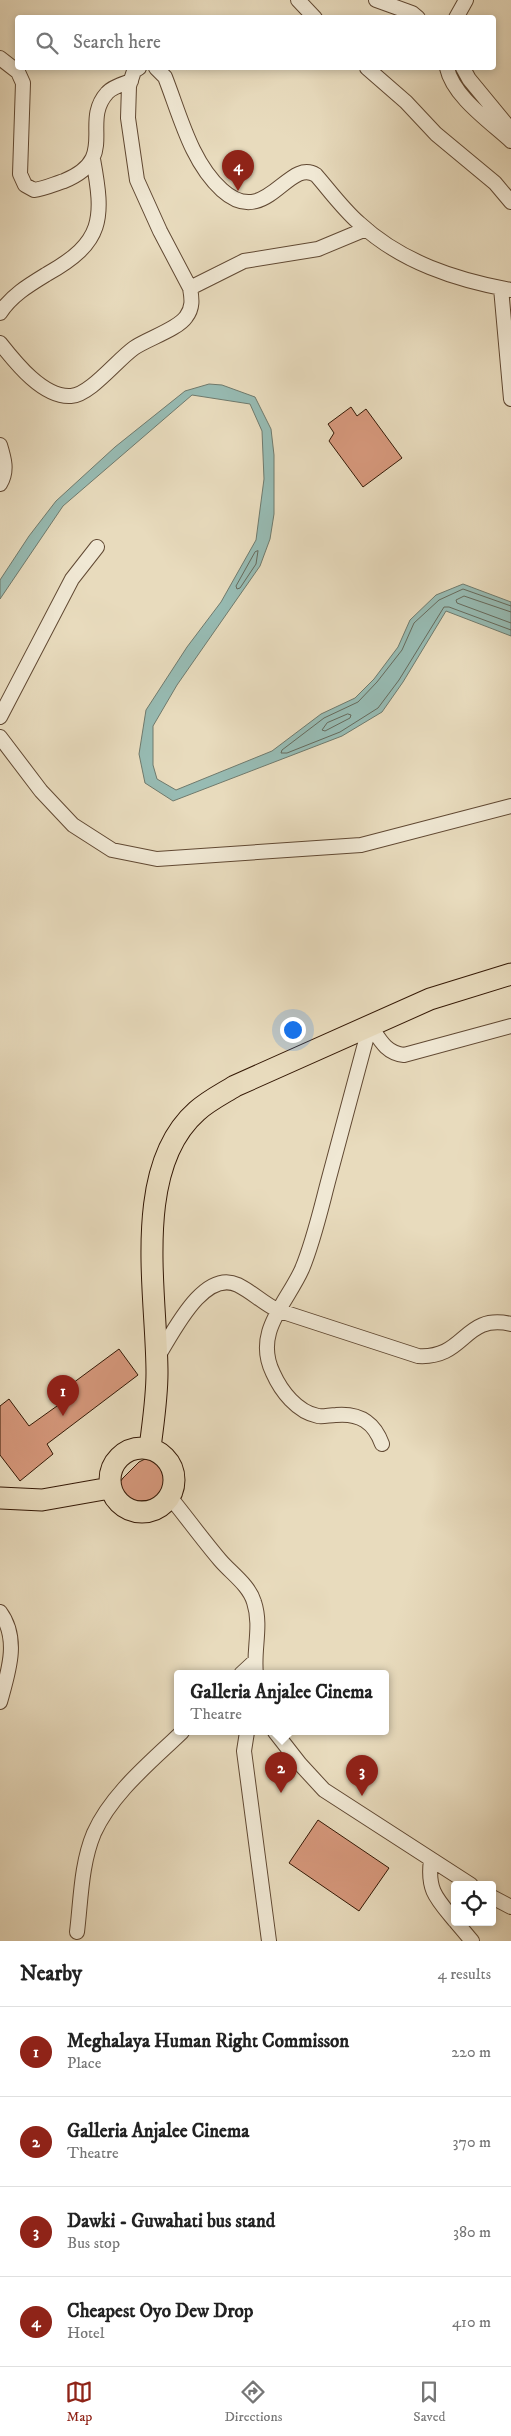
<!DOCTYPE html>
<html lang="en">
<head>
<meta charset="utf-8">
<style>
  body { margin:0; font-family:"IM FELL DW Pica",serif; background:#f6f6f6; color:#222 }
  .controls { position:absolute; right:15px; bottom:15px; display:grid; overflow:hidden; border-radius:5px; box-shadow:0 2px 8px #0003 }
  .controls button { width:45px; height:45px; display:grid; place-items:center; padding:0; border:0; border-bottom:1px solid #e0e0e0; background:#fff; color:#222; font:25px sans-serif }
  .you { position:absolute; left:292px; top:1029px; width:18px; height:18px; margin:-12px; border:4px solid #fff; border-radius:50%; background:#1a73e8; box-shadow:0 0 0 8px #1a73e833 }
  .badge { display:grid; place-items:center; width:32px; height:32px; border-radius:50%; background:#8f2418; color:#fff; font-size:16px; font-weight:700 }
  .pin { position:absolute; translate:-50% -41px; filter:drop-shadow(0 1px 2px #0008) }
  .pin::after { content:''; position:absolute; top:26px; width:18px; height:15px; background:inherit; clip-path:polygon(0 0,100% 0,50% 100%) }
  .popup { position:absolute; left:174px; top:1670px; width:215px; height:65px; box-sizing:border-box; display:grid; place-content:center; border-radius:5px; background:#fff; filter:drop-shadow(0 1px 4px #0005); font-size:16px; white-space:nowrap; color:#767676 }
  .popup b { font-size:19px; color:#222 }
  .popup::after { content:''; position:absolute; left:50%; top:100%; margin-left:-10px; border:10px solid transparent; border-top-color:#fff }
  .list { margin:0; padding:0; list-style:none }
  h2 { display:flex; justify-content:space-between; align-items:center; height:65px; margin:0; padding:0 20px; font-size:21px }
  h2 small { font-size:16px; font-weight:400; color:#767676 }
  .list li { display:grid; grid-template-columns:32px 1fr auto; gap:15px; align-items:center; box-sizing:border-box; height:90px; padding:0 20px; border-top:1px solid #e0e0e0 }
  .list b { display:block; font-size:19px; white-space:nowrap }
  .list p { margin:0; font-size:16px; white-space:nowrap; color:#767676 }
  .list em { font-size:16px; font-style:normal; color:#767676 }
  .icon { flex:none; width:28px; height:28px; fill:none; stroke:currentColor; stroke-width:2; stroke-linecap:round; stroke-linejoin:round }
  .map { position:relative; flex:none; width:511px; height:1941px; overflow:hidden }
  .search { position:absolute; background:#fff; box-shadow:0 2px 8px #0003; left:15px; right:15px; top:15px; height:55px; display:flex; align-items:center; gap:12px; box-sizing:border-box; padding:0 18px; border-radius:5px; color:#767676; font-size:19px }
  .sheet { height:425px; background:#fff }
  nav { display:flex; justify-content:space-around; align-items:center; box-sizing:border-box; height:70px; border-top:1px solid #e0e0e0; background:#fff; font-size:14px; color:#767676 }
  nav a { display:grid; justify-items:center; gap:2px }
  nav .on { color:#8f2418 }
  .map>svg:first-child { display:block }
  .water { fill:#97bbb3; stroke:#6f7a6d }
  .lines { fill:none; stroke-linecap:round; stroke-linejoin:round }
  .shore { stroke:#666a5c; stroke-width:1 }
  .building { fill:#d6987c; stroke:#341805 }
  .minor-casing { stroke:#614933; stroke-width:16 }
  .highway-casing { stroke:#341805; stroke-width:23 }
  .minor { stroke:#f0e8d4; stroke-width:14 }
  .highway { stroke:#e8dbbd; stroke-width:21 }
</style>
</head>
<body>
<div class="map">
<svg width="511" height="1941" viewBox="0 0 511 1941">
  <rect width="100%" height="100%" fill="#e8dbbd"/>
  <filter id="stains"><feTurbulence type="fractalNoise" baseFrequency=".004" numOctaves="4"/><feColorMatrix values="0 0 0 0 .2 0 0 0 0 .09 0 0 0 0 .02 0 0 0 .5 -.17"/></filter>
  <radialGradient id="worn" r=".72"><stop offset=".6" stop-color="#630" stop-opacity="0"/><stop offset="1" stop-color="#630" stop-opacity=".3"/></radialGradient>
  <path class="water" d="M209,384L222,385L255,397L271,429L274,455V514L270,539L260,566L177,685L153,726V765L157,779L176,790L272,751L321,714L355,698L374,679L398,647L410,620L436,595L463,584L511,602V636L446,611L403,682L382,712L342,736L173,801L145,783L139,754L146,710L187,647L221,602L256,540L264,479L262,431L250,404L192,395L63,506L0,599V580L29,536L56,501L115,447L185,391Z"/>
  <g class="lines">
    <path class="shore" d="M258,551L256,564L240,588L237,589L236,586L255,552Z
      M511,606L463,589L439,600L414,623L402,650L377,682L358,702L324,718L282,750L281,753H287L340,732L378,708L399,680L444,607H449L511,630
      M511,612L464,596L456,600L457,603L511,623
      M348,714L351,715L350,718L325,731L322,730L327,723Z"/>
  </g>
  <path class="building" d="M351,407L357,416L366,409L402,458L363,487L329,441L334,433L328,424Z
    M119,1349L138,1375L47,1444L53,1454L20,1481L0,1455V1406L9,1399L29,1426L78,1391L73,1383Z
    M151,1456L160,1457L167,1469L169,1492L162,1499L140,1501L123,1500L115,1497L114,1490L123,1478L139,1462Z
    M318,1820L389,1868L359,1911L289,1863Z"/>
  <g class="lines">
    <defs>
      <path id="minor" d="M298,0L315,18
        M376,0L412,13L418,18
        M456,18L466,0
        M0,58L18,72L23,83L20,174L25,185L34,190C44,189 54,184 64,181C120,158 80,123 107,93C112,87 123,84 131,81
        M156,68L165,77C180,115 191,162 222,190C266,230 288,157 316,175C330,191 343,209 359,223C401,262 456,280 511,290
        M367,68L406,102L436,134L495,183L511,202
        M447,68C453,96 489,121 511,141
        M463,68L469,79L511,130
        M190,288L244,261L318,249L366,229
        M501,288L511,399
        M0,313C12,295 29,285 47,274C104,242 104,219 93,159
        M0,343C15,362 43,398 71,396C90,395 117,360 134,348C147,339 178,329 186,317C193,308 192,299 190,288L160,231L137,180L128,118L129,86L134,71L139,68
        M0,445C4,458 8,471 0,484
        M0,717L72,579L97,547
        M0,737L41,791L73,825L112,850L157,859L361,845L511,806
        M370,1025C356,1076 343,1127 329,1178C321,1208 314,1240 302,1269C287,1303 253,1332 273,1373C281,1391 297,1412 318,1416C323,1417 330,1415 336,1415C360,1413 374,1422 382,1444
        M370,1025C380,1040 386,1053 404,1055L511,1026
        M157,1358C172,1335 203,1268 238,1285C252,1292 263,1303 277,1310L418,1356C466,1359 463,1313 511,1324
        M170,1497C187,1518 203,1540 220,1560C231,1573 249,1585 254,1602C262,1626 253,1650 256,1674
        M0,1612C20,1639 8,1673 0,1702
        M241,1674L255,1661
        M247,1732L244,1751L269,1941
        M275,1732L300,1764L324,1790L471,1885
        M431,1860C427,1890 436,1898 455,1921
        M492,1897L511,1907
        M456,1922L472,1941
        M77,1932C81,1899 81,1864 94,1833C112,1793 151,1762 182,1732"/>
      <path id="highway" d="M110 1480a32 32 0 1 1 64 0a32 32 0 1 1-64 0Z
        M150,1448C153,1423 157,1398 157,1373C157,1295 131,1169 197,1111C208,1101 222,1094 235,1086L430,999L511,974
        M0,1498L42,1500L110,1488"/>
    </defs>
    <use href="#minor" class="minor-casing"/>
    <use href="#highway" class="highway-casing"/>
    <use href="#minor" class="minor"/>
    <use href="#highway" class="highway"/>
  </g>
  <rect width="100%" height="100%" filter="url(#stains)"/>
  <rect width="100%" height="100%" fill="url(#worn)"/>
</svg>
<div class="controls">
<button><svg class="icon" aria-label="locate" viewBox="0 0 24 24"><circle cx="12" cy="12" r="6"/><path d="M12 2v4M12 18v4M2 12h4M18 12h4"/></svg></button>
</div>
<div class="you"></div>
<div class="pin badge" style="left:63px;top:1416px">1</div>
<div class="pin badge" style="left:281px;top:1793px">2</div>
<div class="popup"><b>Galleria Anjalee Cinema</b>Theatre</div>
<div class="pin badge" style="left:362px;top:1796px">3</div>
<div class="pin badge" style="left:238px;top:191px">4</div>
<div class="search"><svg class="icon" aria-label="search" viewBox="0 0 24 24"><circle cx="10" cy="10" r="6"/><path d="M15 15l6 6"/></svg>Search here</div>
</div>
<section class="sheet">
<h2>Nearby<small>4 results</small></h2>
<ul class="list">
<li><span class="badge">1</span><div><b>Meghalaya Human Right Commisson</b><p>Place</p></div><em>220 m</em></li>
<li><span class="badge">2</span><div><b>Galleria Anjalee Cinema</b><p>Theatre</p></div><em>370 m</em></li>
<li><span class="badge">3</span><div><b>Dawki - Guwahati bus stand</b><p>Bus stop</p></div><em>380 m</em></li>
<li><span class="badge">4</span><div><b>Cheapest Oyo Dew Drop</b><p>Hotel</p></div><em>410 m</em></li>
</ul>
</section>
<nav>
<a class="on"><svg class="icon" aria-label="map" viewBox="0 0 24 24"><path d="M3 6l6-2 6 2 6-2v14l-6 2-6-2-6 2zM9 4v14M15 6v14"/></svg>Map</a>
<a><svg class="icon" aria-label="directions" viewBox="0 0 24 24"><path d="M12 3l9 9-9 9-9-9zM9 14v-3h6M13 9l2 2-2 2"/></svg>Directions</a>
<a><svg class="icon" aria-label="saved" viewBox="0 0 24 24"><path d="M7 4h10v16l-5-4-5 4z"/></svg>Saved</a>
</nav>
</body>
</html>
